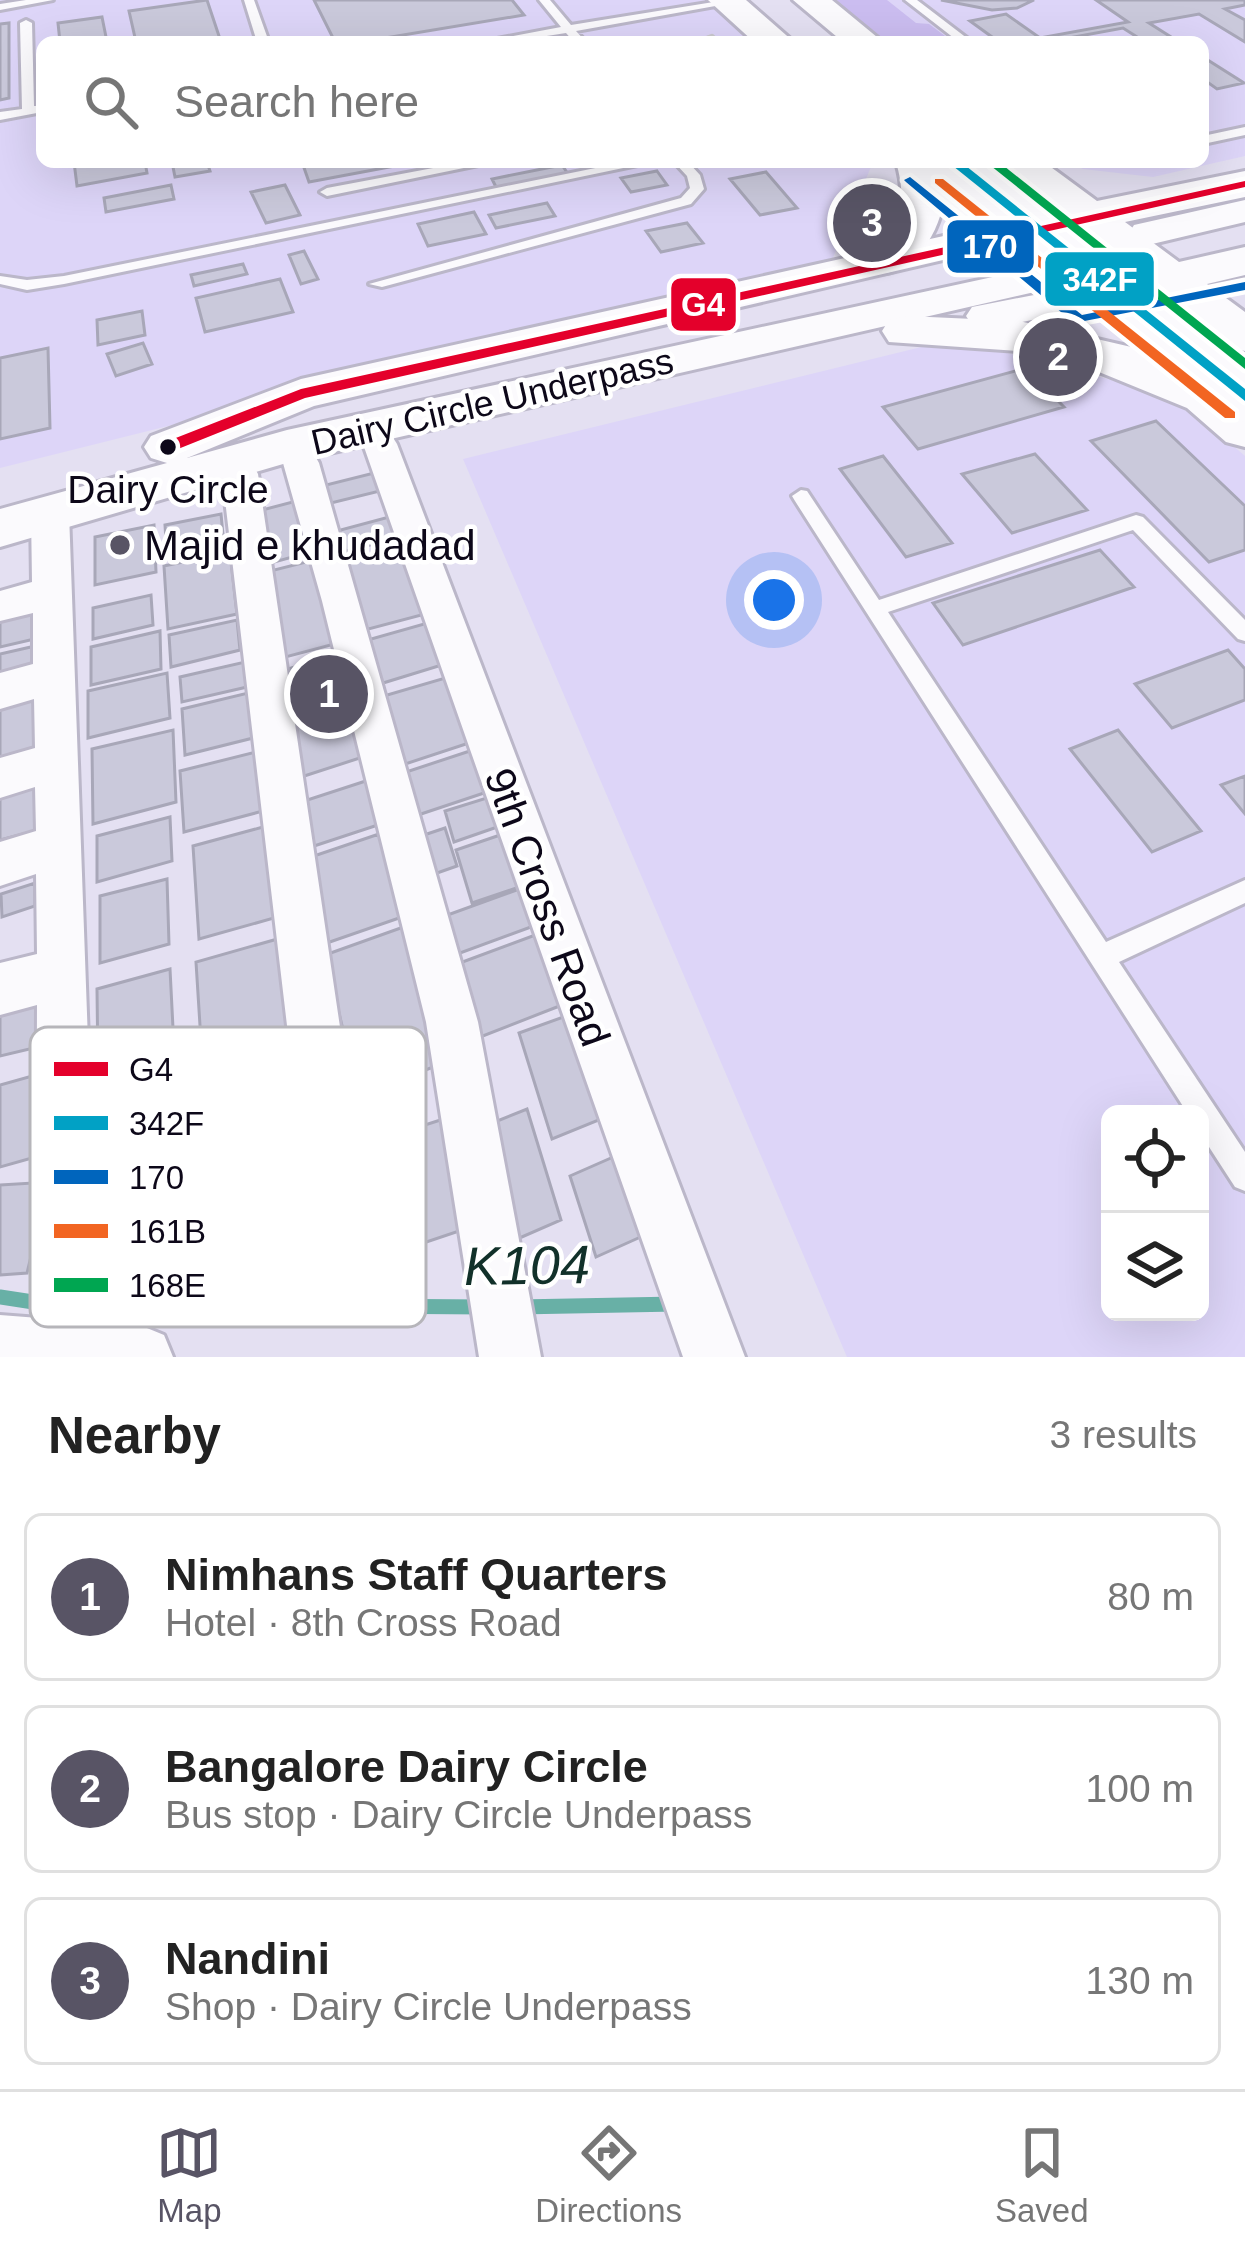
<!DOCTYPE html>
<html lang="en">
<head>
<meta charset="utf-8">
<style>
  body { margin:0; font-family:Arial,sans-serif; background:#f6f6f6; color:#222 }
  .controls { position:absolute; right:36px; bottom:36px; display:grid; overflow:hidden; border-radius:18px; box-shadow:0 12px 48px #0002 }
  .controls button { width:108px; height:108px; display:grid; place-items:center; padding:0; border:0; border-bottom:3px solid #e0e0e0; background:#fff; color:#222; font:60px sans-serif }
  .you { position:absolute; left:774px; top:600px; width:42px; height:42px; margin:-30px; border:9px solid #fff; border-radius:50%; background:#1a73e8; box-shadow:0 0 0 18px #1a73e833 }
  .badge { display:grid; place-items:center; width:78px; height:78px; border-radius:50%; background:#585465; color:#fff; font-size:39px; font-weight:700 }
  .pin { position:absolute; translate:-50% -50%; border:6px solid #fff; box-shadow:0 3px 12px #0006 }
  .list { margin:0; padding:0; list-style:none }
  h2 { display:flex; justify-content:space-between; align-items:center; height:156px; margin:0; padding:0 48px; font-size:51px }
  h2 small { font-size:39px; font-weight:400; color:#767676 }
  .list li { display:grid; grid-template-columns:78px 1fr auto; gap:36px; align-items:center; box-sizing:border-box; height:168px; margin:0 24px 24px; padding:0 24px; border:3px solid #e0e0e0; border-radius:18px }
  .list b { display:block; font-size:45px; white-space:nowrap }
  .list p { margin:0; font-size:39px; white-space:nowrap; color:#767676 }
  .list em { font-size:39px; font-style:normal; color:#767676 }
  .icon { flex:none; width:66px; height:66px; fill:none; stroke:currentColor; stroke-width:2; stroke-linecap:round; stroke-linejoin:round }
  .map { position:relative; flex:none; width:1245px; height:1357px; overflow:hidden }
  .search { position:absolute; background:#fff; box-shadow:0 12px 48px #0002; left:36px; right:36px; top:36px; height:132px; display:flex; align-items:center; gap:30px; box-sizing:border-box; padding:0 42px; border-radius:18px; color:#767676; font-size:45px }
  .sheet { height:732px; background:#fff }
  nav { display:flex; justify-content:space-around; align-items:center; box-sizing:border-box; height:168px; border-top:3px solid #e0e0e0; background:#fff; font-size:33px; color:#767676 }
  nav a { display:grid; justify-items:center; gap:6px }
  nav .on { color:#585465 }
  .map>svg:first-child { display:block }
  .built { fill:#ddd5f8; fill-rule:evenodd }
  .green { fill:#cbbdf0 }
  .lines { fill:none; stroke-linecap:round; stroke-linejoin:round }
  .stream { stroke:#68b0a6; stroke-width:15 }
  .building { fill:#cac9db; stroke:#a8a7b8; stroke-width:3 }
  .lane-casing { stroke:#bbb7c9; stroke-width:6 }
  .street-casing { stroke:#bbb7c9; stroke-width:6 }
  .secondary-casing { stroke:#bbb7c9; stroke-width:6 }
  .primary-casing { stroke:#bbb7c9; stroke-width:6 }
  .path { stroke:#cbcacf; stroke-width:4.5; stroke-dasharray:8 3; stroke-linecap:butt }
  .lane { fill:#fbfafd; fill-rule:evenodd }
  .street { fill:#fbfafd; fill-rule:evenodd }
  .secondary { fill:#fbfafd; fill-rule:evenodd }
  .primary { fill:#fbfafd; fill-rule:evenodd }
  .primary-bridge-far1-casing { stroke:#bbb7c9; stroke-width:42; stroke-linecap:butt }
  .primary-bridge-casing { stroke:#bbb7c9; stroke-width:56; stroke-linecap:butt }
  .primary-bridge-far1 { stroke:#fbfafd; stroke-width:39 }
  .primary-bridge { stroke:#fbfafd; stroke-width:51 }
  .bus-1-casing { stroke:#fff; stroke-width:9 }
  .bus-2-casing { stroke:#fff; stroke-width:9 }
  .bus-3-casing { stroke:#fff; stroke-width:9 }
  .bus-4-casing { stroke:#fff; stroke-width:9 }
  .bus-5-casing { stroke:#fff; stroke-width:9 }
  .bus-1 { fill:#e4002b; fill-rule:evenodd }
  .bus-2 { fill:#01a1c5; fill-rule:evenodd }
  .bus-3 { fill:#0065bd; fill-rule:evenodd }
  .bus-4 { fill:#f26522; fill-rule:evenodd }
  .bus-5 { fill:#00a651; fill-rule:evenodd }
  .bus-dot { fill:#0d0819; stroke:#fff; stroke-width:4.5 }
  .poi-dot { fill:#585465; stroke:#fff; stroke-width:4.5 }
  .labels { text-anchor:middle; stroke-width:9; stroke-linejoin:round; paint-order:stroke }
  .far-street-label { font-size:36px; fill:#0d0819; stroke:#fff }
  .bus-label { font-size:39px; fill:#0d0819; stroke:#fff }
  .poi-label { font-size:42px; fill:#0d0819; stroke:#fff; text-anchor:start }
  .street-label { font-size:42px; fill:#0d0819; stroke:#fff }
  .near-water-label { font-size:54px; font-style:italic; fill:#12312a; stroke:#fff }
  .key { fill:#fff; stroke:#b6b5ba; stroke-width:3 }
  .key-label { font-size:33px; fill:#0d0819 }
  .line-badge { stroke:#fff; stroke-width:4.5 }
  .badge-label { font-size:33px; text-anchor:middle; font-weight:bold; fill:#fff }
</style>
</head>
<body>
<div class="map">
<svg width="1245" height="1357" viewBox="0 0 1245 1357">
  <rect width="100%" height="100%" fill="#e4e0f2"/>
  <path class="built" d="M0,0H712L759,42H42V162H873L832,260L0,468Z
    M830,0H1245V156L1153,177L1083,169L1067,162H1203V42H885Z
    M954,339L1177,397L1245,456V1357H847L463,459ZM1110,1114H1200V1312H1110Z"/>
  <path class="green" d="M830,0H887L916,23L929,24L953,42H885Z"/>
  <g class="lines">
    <path class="stream" d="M0,1297L118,1315L353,1306L485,1307
      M518,1307L677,1304"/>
  </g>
  <path class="building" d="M207,0L221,42H136L129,11Z
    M314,0H512L524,15L361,42H335Z
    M941,0H1034L1017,8L992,10Z
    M1096,0H1245V5L1225,9L1245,20V42L1199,14L1149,23L1179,42H1145L1123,28L1074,37L1082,42H999L970,21L1006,14L1040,38L1128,22Z
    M102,17L107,42H60L58,23Z
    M9,23V98L0,100V24Z
    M1203,57L1244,83L1217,89L1203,79Z
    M74,162H145L147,173L77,186Z
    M172,162H207L210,171L175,177Z
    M302,162H416L309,182Z
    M562,165L570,177L498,191L492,179Z
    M657,171L667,185L631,192L621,178Z
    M766,172L797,208L760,215L730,179Z
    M171,185L174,199L106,212L104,198Z
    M285,185L300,215L266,223L251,192Z
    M547,203L555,216L496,228L489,215Z
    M474,212L486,234L428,246L418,224Z
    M687,223L703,243L661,252L646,231Z
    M304,251L318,279L301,284L289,255Z
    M243,264L247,274L194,286L191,275Z
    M280,279L293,312L205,332L196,298Z
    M142,311L145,335L98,345L97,320Z
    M143,343L152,364L116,376L107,354Z
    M48,348L50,428L0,439V358Z
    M1026,368L1064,407L918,449L883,407Z
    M1156,421L1245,506V550L1209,562L1091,441Z
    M1035,454L1087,510L1012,533L962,474Z
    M883,456L952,543L906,557L840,469Z
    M374,473L380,491L327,504L322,486Z
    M304,499L318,550L260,566L247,514Z
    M221,514L224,545L167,558L165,525Z
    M389,517L397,538L339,553L333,532Z
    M154,525L156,572L95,585V537Z
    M408,546L429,613L361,631L344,562Z
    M1100,550L1134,587L963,645L933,603Z
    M230,552L237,614L168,629L164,566Z
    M322,558L342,642L278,659L262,573Z
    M151,595L153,625L93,639V608Z
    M44,612L43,637L0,647V621Z
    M237,620L240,650L171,667L169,635Z
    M431,622L445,664L370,687L357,643Z
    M160,631L161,669L91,685V647Z
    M44,644V673L0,683V654Z
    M1228,650L1245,669V700L1172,728L1135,684Z
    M347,652L359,694L281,718L270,674Z
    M245,662L247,687L182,702L180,677Z
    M167,673L170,718L88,738V691Z
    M452,676L475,741L390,769L370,700Z
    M45,687L43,753L0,764V698Z
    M248,693L253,738L185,755L182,709Z
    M353,700L369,755L295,779L282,722Z
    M173,730L176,802L93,824L92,749Z
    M1118,730L1201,831L1152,852L1070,749Z
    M482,747L496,789L406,819L394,776Z
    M256,752L263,811L184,832L180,771Z
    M51,770L50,827L0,840V783Z
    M1245,776V814L1221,785Z
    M378,777L390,821L305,849L295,804Z
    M493,796L503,825L454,842L445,811Z
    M170,817L172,861L97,882V836Z
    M263,827L274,918L199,939L193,846Z
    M445,828L457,866L420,879L409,840Z
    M509,832L528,884L472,903L456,850Z
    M379,834L402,917L324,944L305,859Z
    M167,879L169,944L100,963V896Z
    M35,883V906L2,917L1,894Z
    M525,887L539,924L441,960L431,921Z
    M409,925L446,1062L359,1096L325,955Z
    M538,934L562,1005L470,1041L449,967Z
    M281,938L296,1061L204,1089L196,962Z
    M170,969L174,1048L98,1070L97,989Z
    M46,992L42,1046L0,1056V1003Z
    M580,1011L616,1113L552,1139L519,1033Z
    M50,1071L46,1154L0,1167V1085Z
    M527,1109L561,1220L508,1243L475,1130Z
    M456,1115L477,1225L364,1263L350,1149Z
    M627,1151L656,1230L596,1257L570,1176Z
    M49,1182L27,1273L0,1275V1185Z"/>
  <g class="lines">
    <defs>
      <path id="lane" d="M26,0H53L0,10V4Z
        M244,0H254L269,42H257Z
        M539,0H550L571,25L726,0L732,3L576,31L586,42H574L566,33L508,42H481L561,27Z
        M905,0H917L972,42H959Z
        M26,20L32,23L34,106H42V112L0,120V112L22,109L20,23Z
        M1245,127V135L1203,144V136Z
        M465,162H493L327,196L320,192L327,188Z
        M625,162H652L64,284L27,290L0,284V276L27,280L64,276Z
        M674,162H688L700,175L704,189L691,204L382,287L369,284L681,198L690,188L687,176Z
        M801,490L807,491L879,600L1136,515L1143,517L1245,620V641L1238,639L1133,530L888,612L1106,942L1245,880V903L1119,962L1245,1152V1191L1235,1187L1200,1133V1114H1188L795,501L792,496Z"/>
      <path id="street" d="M380,432L392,436L397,444L745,1357H683L363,444L368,436Z
        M301,451L314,454L319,463L478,1022L541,1357H479L426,1022L322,601L283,463L288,454Z
        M240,461L253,465L258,474L375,1263L366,1284L345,1293L324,1284L315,1263L222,474L227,465Z
        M50,500L63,504L69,513L96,1264L87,1285L66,1294L45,1285L36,1264L37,1005L0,1015V963L37,954L36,874L0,886V842L36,831L35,787L0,798V758L35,748L34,699L0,709V673L33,664V613L0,621V591L32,582L31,513L37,504Z
        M0,1315L142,1326L164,1335L173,1357H0Z"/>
      <path id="secondary" d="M1245,200V222L1148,245L1134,241L1129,233L1134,225Z
        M1011,221L1025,225L1030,233L1025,241L314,406L187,458L287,430L1025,270L1039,273L1045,282L1039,291L290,462L0,547V509L167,463L151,458L144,447L151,436L301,379Z
        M1086,285L1101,288L1107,297L1101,306L987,329L972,325L966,316L972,307Z"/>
      <path id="primary" d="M708,0H746L794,42H754Z
        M793,0H832L883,42H843Z
        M896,162H950L1091,281L1084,291L1067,295L1050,291L944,200C938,238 909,282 866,272L859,262C886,222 913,221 896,162Z
        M997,162H1044L1097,201L1245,171V197L1125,222L1179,262L1245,247V275L1207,284L1245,312V351L1227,347L1161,295L1143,299L1126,295L1119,285L1134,273L1080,231L1061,235L1045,231L1039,222L1054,210Z
        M907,316L1019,321L1140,349L1160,342L1178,347L1245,401V447L1226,442L1187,408L1077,363L1019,351L889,342L882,331L889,320Z"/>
    </defs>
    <use href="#lane" class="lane-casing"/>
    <use href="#street" class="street-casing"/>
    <use href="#secondary" class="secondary-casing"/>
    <use href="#primary" class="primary-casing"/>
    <path class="path" d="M697,42L712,36L719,42"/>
    <use href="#lane" class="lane"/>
    <use href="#street" class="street"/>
    <use href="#secondary" class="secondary"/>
    <use href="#primary" class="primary"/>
    <defs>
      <path id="primary-bridge-far1" d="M954,162L1025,219"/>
      <path id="primary-bridge" d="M1021,216L1245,396"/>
    </defs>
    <use href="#primary-bridge-far1" class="primary-bridge-far1-casing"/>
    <use href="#primary-bridge" class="primary-bridge-casing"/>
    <use href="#primary-bridge-far1" class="primary-bridge-far1"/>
    <use href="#primary-bridge" class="primary-bridge"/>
    <defs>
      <path id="bus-1" d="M1245,181V187L305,398L173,451H163L160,447L163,443L301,389Z"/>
      <path id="bus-2" d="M948,162H961L1245,389V401Z"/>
      <path id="bus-3" d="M910,177L1082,315L1245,282V290L1074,323L906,182L904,180Z"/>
      <path id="bus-4" d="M935,179H943L1235,412V418H1225L935,183Z"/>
      <path id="bus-5" d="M986,162H999L1245,358V369Z"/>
    </defs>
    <use href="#bus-1" class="bus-1-casing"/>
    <use href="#bus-2" class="bus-2-casing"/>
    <use href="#bus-3" class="bus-3-casing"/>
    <use href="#bus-4" class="bus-4-casing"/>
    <use href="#bus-5" class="bus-5-casing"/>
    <use href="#bus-1" class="bus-1"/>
    <use href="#bus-2" class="bus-2"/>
    <use href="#bus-3" class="bus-3"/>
    <use href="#bus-4" class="bus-4"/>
    <use href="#bus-5" class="bus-5"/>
  </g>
  <circle class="bus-dot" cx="168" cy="447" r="10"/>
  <circle class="poi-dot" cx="120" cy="545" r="12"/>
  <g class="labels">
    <g class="far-street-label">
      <text transform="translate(492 401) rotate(-13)" y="13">Dairy Circle Underpass</text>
    </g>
    <g class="bus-label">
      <text x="168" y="503">Dairy Circle</text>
    </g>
    <g class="poi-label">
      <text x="144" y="560">Majid e khudadad</text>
    </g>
    <g class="street-label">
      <text transform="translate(548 907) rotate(70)" y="15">9th Cross Road</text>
    </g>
    <g class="near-water-label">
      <text transform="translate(527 1265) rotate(-1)" y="19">K104</text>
    </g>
  </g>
  <rect x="30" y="1027" width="396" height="300" rx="18" class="key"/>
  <rect x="54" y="1062" width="54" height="14" fill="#e4002b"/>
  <rect x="54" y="1116" width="54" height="14" fill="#01a1c5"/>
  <rect x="54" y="1170" width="54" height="14" fill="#0065bd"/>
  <rect x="54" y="1224" width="54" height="14" fill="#f26522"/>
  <rect x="54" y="1278" width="54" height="14" fill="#00a651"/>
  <g class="key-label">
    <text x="129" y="1081">G4</text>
    <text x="129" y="1135">342F</text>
    <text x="129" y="1189">170</text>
    <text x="129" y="1243">161B</text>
    <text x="129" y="1297">168E</text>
  </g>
  <g class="line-badge">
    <rect x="945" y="218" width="91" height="57" rx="12" fill="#0065bd"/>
    <rect x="1043" y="250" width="113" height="58" rx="12" fill="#01a1c5"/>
    <rect x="669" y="276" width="69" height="57" rx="12" fill="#e4002b"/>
  </g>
  <g class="badge-label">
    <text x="990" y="258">170</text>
    <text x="1100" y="291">342F</text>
    <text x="703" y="316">G4</text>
  </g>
</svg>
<div class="controls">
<button><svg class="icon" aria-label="locate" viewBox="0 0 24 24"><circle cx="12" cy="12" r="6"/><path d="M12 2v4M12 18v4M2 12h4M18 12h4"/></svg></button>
<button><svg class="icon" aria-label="layers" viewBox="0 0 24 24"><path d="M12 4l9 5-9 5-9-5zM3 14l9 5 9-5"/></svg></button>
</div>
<div class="you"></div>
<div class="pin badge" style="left:329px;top:694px">1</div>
<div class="pin badge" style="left:1058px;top:357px">2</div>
<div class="pin badge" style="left:872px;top:223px">3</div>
<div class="search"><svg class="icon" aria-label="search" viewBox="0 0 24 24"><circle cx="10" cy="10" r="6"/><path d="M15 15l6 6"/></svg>Search here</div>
</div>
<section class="sheet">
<h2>Nearby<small>3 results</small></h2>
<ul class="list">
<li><span class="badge">1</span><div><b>Nimhans Staff Quarters</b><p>Hotel · 8th Cross Road</p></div><em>80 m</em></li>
<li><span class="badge">2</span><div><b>Bangalore Dairy Circle</b><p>Bus stop · Dairy Circle Underpass</p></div><em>100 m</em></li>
<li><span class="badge">3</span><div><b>Nandini</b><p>Shop · Dairy Circle Underpass</p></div><em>130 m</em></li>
</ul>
</section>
<nav>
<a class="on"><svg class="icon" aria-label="map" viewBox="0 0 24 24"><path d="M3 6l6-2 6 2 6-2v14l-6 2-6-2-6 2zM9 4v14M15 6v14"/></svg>Map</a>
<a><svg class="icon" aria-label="directions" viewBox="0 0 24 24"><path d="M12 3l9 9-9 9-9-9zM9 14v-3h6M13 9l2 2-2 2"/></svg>Directions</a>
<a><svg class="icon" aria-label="saved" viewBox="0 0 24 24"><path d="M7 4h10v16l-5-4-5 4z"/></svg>Saved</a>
</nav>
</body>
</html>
